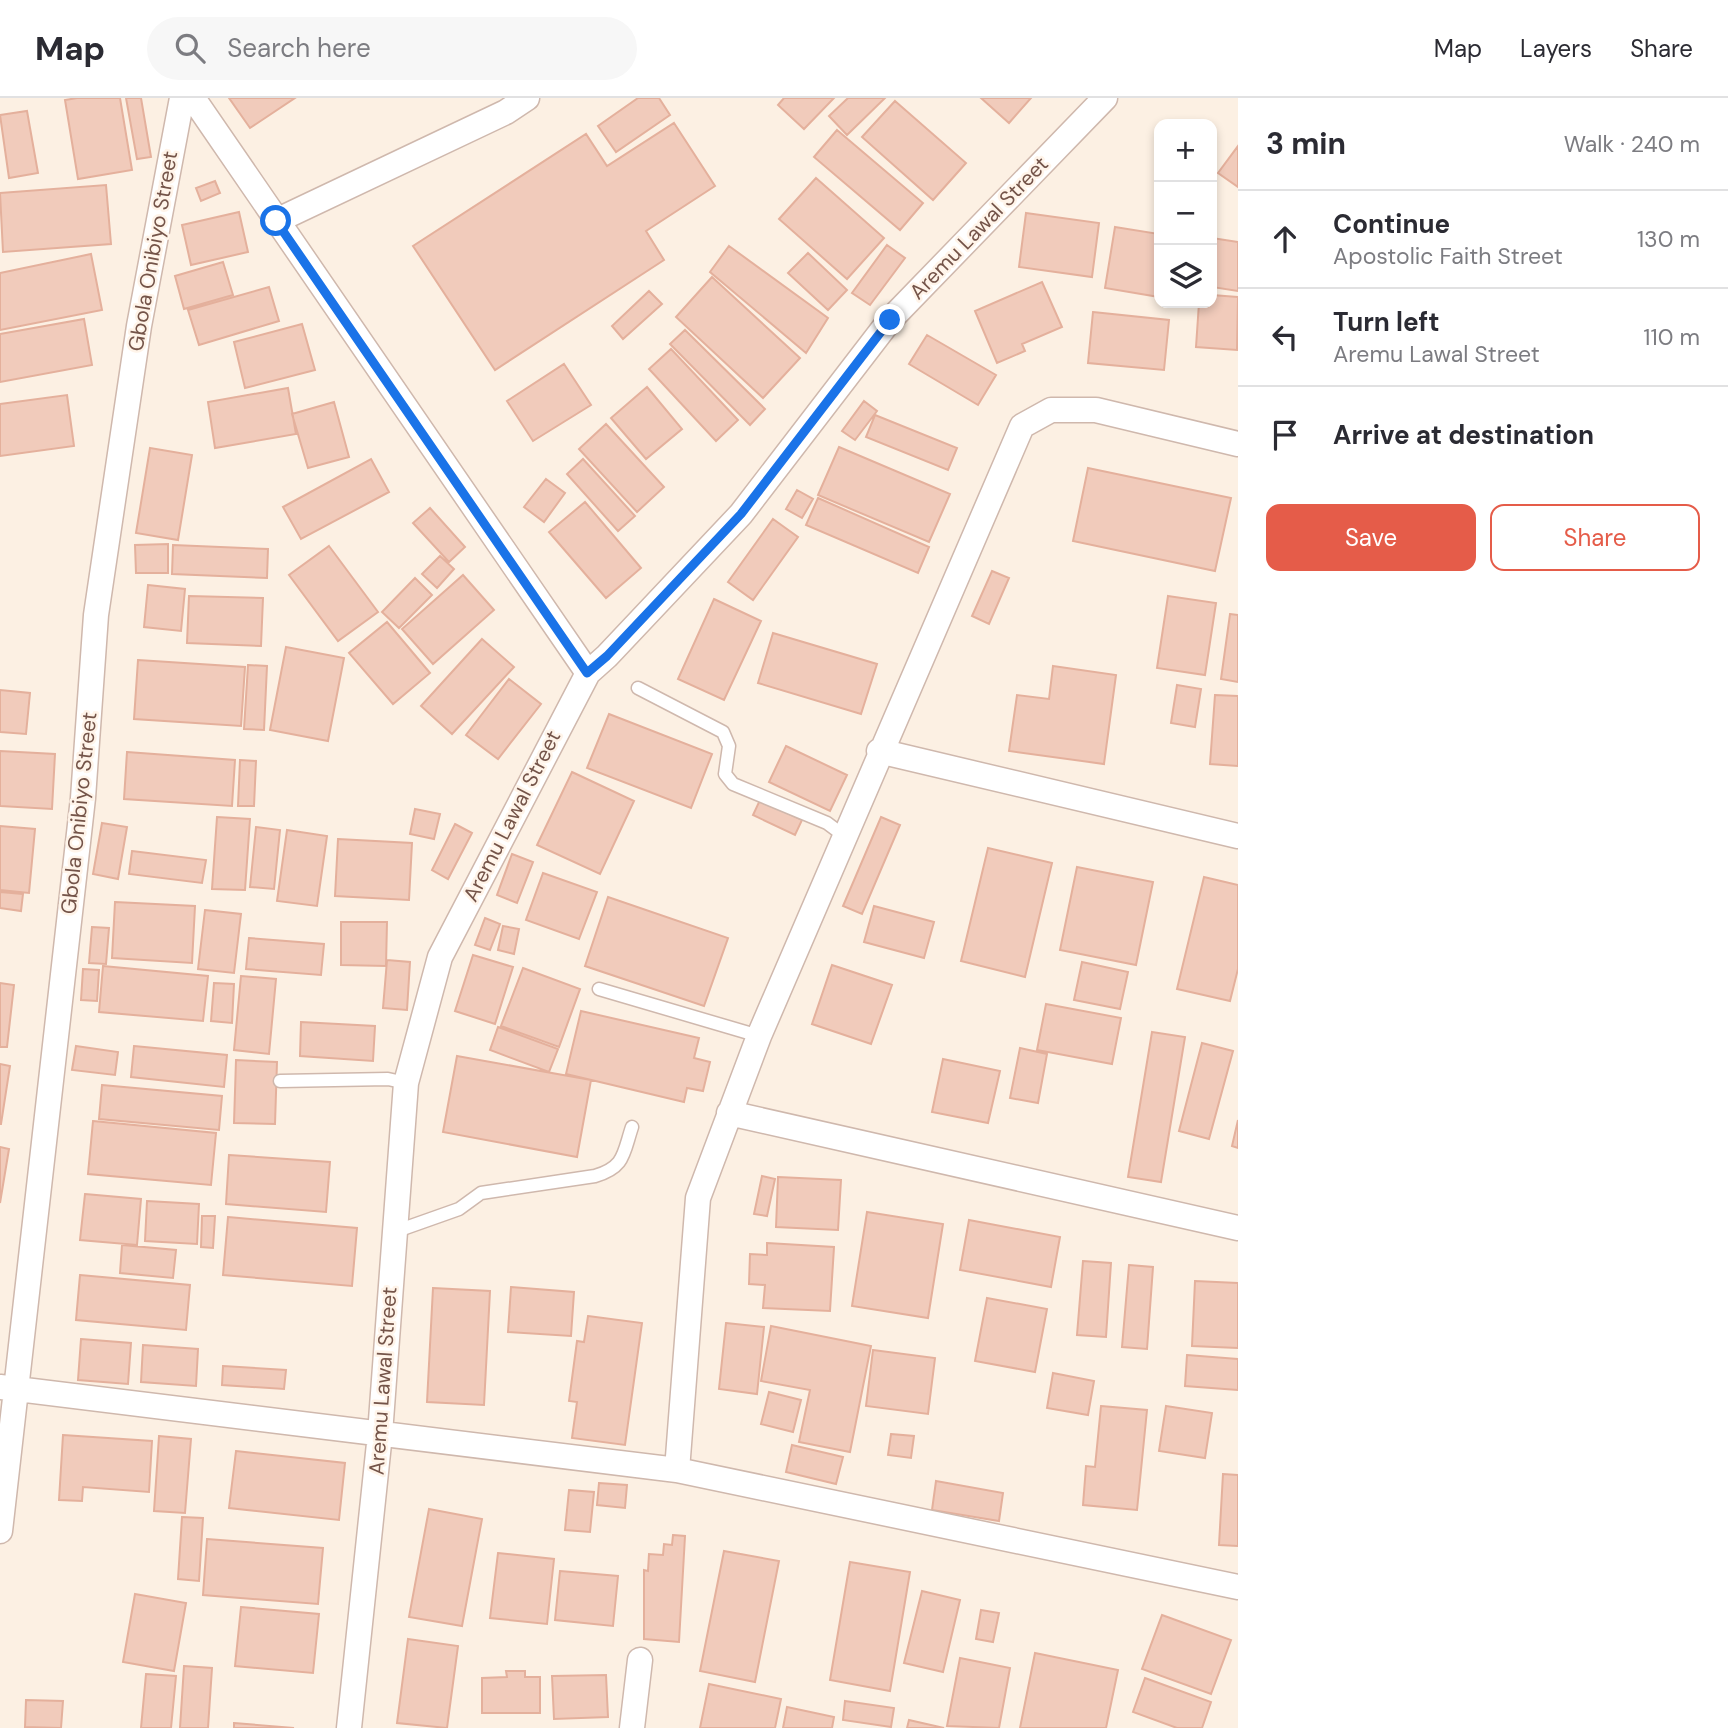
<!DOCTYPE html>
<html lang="en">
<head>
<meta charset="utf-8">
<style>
  body { margin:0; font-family:"DM Sans",sans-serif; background:#f7f7f7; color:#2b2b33 }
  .controls { position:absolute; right:21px; top:21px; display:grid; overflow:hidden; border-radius:14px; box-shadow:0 4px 10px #0003 }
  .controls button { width:63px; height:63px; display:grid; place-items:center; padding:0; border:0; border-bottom:2px solid #e1e1e2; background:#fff; color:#2b2b33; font:35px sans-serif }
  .stop { position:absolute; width:21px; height:21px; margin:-16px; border:5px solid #1a73e8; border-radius:50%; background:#fff }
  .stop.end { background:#1a73e8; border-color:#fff; box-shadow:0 2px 7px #0008 }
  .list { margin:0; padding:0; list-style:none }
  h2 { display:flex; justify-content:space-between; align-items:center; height:91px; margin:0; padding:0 28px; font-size:30px }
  h2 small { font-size:23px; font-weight:400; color:#7c7c81 }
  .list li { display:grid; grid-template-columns:46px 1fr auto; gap:21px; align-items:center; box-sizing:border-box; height:98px; padding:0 28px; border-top:2px solid #e1e1e2 }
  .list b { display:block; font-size:26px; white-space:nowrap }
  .list p { margin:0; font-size:23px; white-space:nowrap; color:#7c7c81 }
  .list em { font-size:23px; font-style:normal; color:#7c7c81 }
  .actions { display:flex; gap:14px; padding:21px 28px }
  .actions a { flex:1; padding:16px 0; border:2px solid #e55c49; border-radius:14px; text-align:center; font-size:24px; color:#e55c49 }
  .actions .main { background:#e55c49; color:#fff }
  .icon { flex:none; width:38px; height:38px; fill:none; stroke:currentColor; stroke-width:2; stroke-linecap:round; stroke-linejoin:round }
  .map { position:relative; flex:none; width:1238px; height:1630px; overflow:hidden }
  header { display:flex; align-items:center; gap:42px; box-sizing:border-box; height:98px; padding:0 35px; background:#fff; border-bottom:2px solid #e1e1e2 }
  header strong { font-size:33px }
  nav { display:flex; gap:38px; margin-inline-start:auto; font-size:24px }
  .search { width:490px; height:63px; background:#f7f7f7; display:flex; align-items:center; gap:18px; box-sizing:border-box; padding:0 24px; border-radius:38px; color:#7c7c81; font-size:26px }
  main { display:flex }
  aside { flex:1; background:#fff }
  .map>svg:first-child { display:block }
  .building { fill:#f1cbbb; stroke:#e4b09c; stroke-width:2 }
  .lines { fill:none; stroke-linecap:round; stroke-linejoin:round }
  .lane-casing { stroke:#cfb8ad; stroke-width:15 }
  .street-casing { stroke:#cfb8ad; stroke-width:27 }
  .lane { stroke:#fff; stroke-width:12 }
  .street { stroke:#fff; stroke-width:24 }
  .route { stroke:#1a73e8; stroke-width:9 }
  .labels { text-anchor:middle; stroke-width:5; stroke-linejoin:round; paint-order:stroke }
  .street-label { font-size:21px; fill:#745449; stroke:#fff4e9 }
</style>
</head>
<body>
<header>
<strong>Map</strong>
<div class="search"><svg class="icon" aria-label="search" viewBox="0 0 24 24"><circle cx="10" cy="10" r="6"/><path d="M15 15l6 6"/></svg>Search here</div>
<nav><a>Map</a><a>Layers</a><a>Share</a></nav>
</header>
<main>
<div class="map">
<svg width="1238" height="1630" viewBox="0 0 1238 1630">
  <rect width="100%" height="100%" fill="#fcf0e3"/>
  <path class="building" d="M77,0H120L132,72L78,81L65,2Z
    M126,0H141L151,59L137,61Z
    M229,0H295L250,30Z
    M638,0H659L670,17L616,54L598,28Z
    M784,0H834L804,31L778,7Z
    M848,0H885L847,37L829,18Z
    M981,0H1031L1009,25Z
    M895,3L966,65L933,102L862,39Z
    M27,13L38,75L9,80L0,17Z
    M674,25L715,88L646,133L664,162L495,272L413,148L586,36L607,68Z
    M837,32L923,105L900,132L814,59Z
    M1238,48V89L1218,75Z
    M816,80L884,140L847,181L779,121Z
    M215,83L220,95L201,103L196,90Z
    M106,87L111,146L3,154L0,95Z
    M239,114L248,154L191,167L182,127Z
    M1026,115L1099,125L1092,179L1019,169Z
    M1115,129L1159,136V199L1105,190Z
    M1212,140L1238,144V193L1212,189Z
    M887,147L905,160L870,207L852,195Z
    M729,148L828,220L806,255L710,174Z
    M808,155L847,192L828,212L788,175Z
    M91,156L102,212L0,232V175Z
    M223,164L233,197L184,211L175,178Z
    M712,179L800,260L763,300L676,219Z
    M1042,184L1062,229L1022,246L1025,253L997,265L975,213Z
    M269,189L279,223L199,247L188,212Z
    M649,193L662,206L623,241L612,228Z
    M1212,197L1238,199L1237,252L1196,249L1199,205H1212Z
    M1093,214L1169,222L1164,272L1088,265Z
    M84,221L92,267L0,284V236Z
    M302,226L315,272L245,290L234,244Z
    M685,232L765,311L750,327L670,246Z
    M927,237L996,277L978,307L909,266Z
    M671,251L738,322L716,343L649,271Z
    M564,266L591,307L533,343L507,303Z
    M647,289L682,331L646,361L611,320Z
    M288,290L296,336L215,350L208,304Z
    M67,297L74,348L0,358V306Z
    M864,303L877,313L855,342L842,333Z
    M334,304L349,359L308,370L292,316Z
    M875,317L957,350L948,372L866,339Z
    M606,326L664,389L637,414L579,351Z
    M839,349L950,396L929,444L818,397Z
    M150,350L192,357L178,442L136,435Z
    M371,361L389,394L301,441L283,409Z
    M583,361L635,418L618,433L567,376Z
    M1088,370L1231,400L1215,473L1073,443Z
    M546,381L565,395L544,424L524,409Z
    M797,392L813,401L802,420L786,411Z
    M818,400L929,449L918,475L806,427Z
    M585,404L641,470L606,500L549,434Z
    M430,410L465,449L449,464L413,425Z
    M773,421L798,439L753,502L728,484Z
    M168,446V475H136L135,447Z
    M173,447L268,451L267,480L172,476Z
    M329,448L378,514L338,543L289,477Z
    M440,458L454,471L437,490L422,476Z
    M992,473L1009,480L989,526L972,518Z
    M463,477L494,512L433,566L402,531Z
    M415,480L432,497L399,530L382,514Z
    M148,487L185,491L181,533L144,529Z
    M189,498L263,500L261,548L187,545Z
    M1168,498L1216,505L1205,577L1157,570Z
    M714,501L761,523L724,602L678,581Z
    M1230,516L1238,517V584L1221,581Z
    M387,524L430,575L393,606L349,555Z
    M773,535L877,566L861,616L758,585Z
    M482,541L514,569L452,636L421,608Z
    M286,549L344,560L328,643L270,632Z
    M138,562L245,569L241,628L134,621Z
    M248,567L267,568L264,632L244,631Z
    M1053,568L1116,577L1104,666L1009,653L1017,597L1049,601Z
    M509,581L541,606L498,661L466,637Z
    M1177,587L1201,591L1195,629L1171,625Z
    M0,592L30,595L26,636L0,634Z
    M1215,597L1238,598V668L1210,666Z
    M609,616L712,656L691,710L587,670Z
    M786,648L847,677L830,713L769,684Z
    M0,653L55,656L52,711L0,708Z
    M127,654L235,662L232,708L124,701Z
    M240,662L256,663L254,708H238Z
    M572,674L634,703L600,776L537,747Z
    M760,702L802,722L795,737L753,717Z
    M415,711L440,716L434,741L410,736Z
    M217,719L250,721L245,792L212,791Z
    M881,719L900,727L862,816L843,808Z
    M102,725L127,729L118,781L93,776Z
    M455,726L472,735L448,781L432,772Z
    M0,728L35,731L29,795L0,792Z
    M256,729L280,732L274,791L250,789Z
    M287,732L327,738L317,808L277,803Z
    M338,741L412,745L409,802L335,798Z
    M988,750L1052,765L1025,879L961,863Z
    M132,753L206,762L202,785L129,776Z
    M512,756L533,764L517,805L497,797Z
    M1077,769L1153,784L1136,867L1060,852Z
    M543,775L597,794L579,841L526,822Z
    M1204,779L1238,787V871L1230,903L1177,891Z
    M0,794L23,796L21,813L0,810Z
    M608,799L728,840L704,908L585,868Z
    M115,804L195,808L192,865L112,860Z
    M874,808L934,824L924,860L864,844Z
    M205,812L241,816L234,875L198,871Z
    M485,820L500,826L490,852L475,847Z
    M341,824H387L386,868L341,867Z
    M503,828L519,831L514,856L498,852Z
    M92,829L109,830L106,866L89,865Z
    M249,840L324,846L321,877L246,871Z
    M473,857L513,869L495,926L455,913Z
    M387,862L410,864L407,912L383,910Z
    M1082,864L1128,874L1120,911L1074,902Z
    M832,867L892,887L871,946L812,926Z
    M103,868L208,878L203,923L99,914Z
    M523,870L580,891L559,949L501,928Z
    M83,871L99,872L97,903L81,902Z
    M241,878L276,881L269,956L234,952Z
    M0,885L14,887L7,949H0Z
    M214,885L234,886L232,925L211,923Z
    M1046,906L1121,920L1112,966L1037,952Z
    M581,913L699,940L694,960L710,964L703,993L687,990L684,1004L566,976Z
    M301,924L375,928L373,963L300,958Z
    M498,929L558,951L549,974L490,952Z
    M1152,934L1185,939L1161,1084L1128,1079Z
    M1202,945L1233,953L1209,1041L1179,1033Z
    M76,948L118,954L115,977L72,972Z
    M134,948L227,957L224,989L131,979Z
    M1020,950L1047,956L1038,1005L1010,1000Z
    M457,958L591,982L577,1059L443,1034Z
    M943,961L1000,973L988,1025L932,1014Z
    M236,962L277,964L275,1026L234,1025Z
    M0,966L10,968L1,1026H0Z
    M102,987L222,998L219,1032L99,1021Z
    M1238,1022V1050L1232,1048Z
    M93,1023L216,1035L211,1087L88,1076Z
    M0,1049L9,1051L0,1105Z
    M229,1057L330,1064L326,1114L226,1106Z
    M762,1078L775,1081L767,1118L754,1116Z
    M778,1079L841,1082L838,1132L776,1129Z
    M85,1096L141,1101L137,1147L80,1142Z
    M147,1103L199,1106L197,1146L145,1143Z
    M867,1114L943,1126L928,1220L852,1208Z
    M202,1118H215L213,1150L201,1149Z
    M228,1119L357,1130L352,1188L223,1177Z
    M969,1122L1060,1139L1051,1189L960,1172Z
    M767,1145L834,1149L830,1213L763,1210L765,1187L749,1186L750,1156L767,1157Z
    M122,1147L176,1152L173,1180L120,1175Z
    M1083,1163L1111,1165L1106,1239L1077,1237Z
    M1129,1167L1153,1169L1147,1251L1122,1249Z
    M80,1177L190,1187L186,1232L76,1222Z
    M1195,1183L1238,1185V1250L1192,1248Z
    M511,1189L574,1194L571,1238L508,1234Z
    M433,1190L490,1193L484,1307L427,1304Z
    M987,1200L1047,1211L1035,1274L975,1263Z
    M588,1218L642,1225L625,1347L572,1340L577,1304L569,1303L577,1243L584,1244Z
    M726,1225L764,1229L757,1296L719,1291Z
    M771,1228L871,1248L850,1354L799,1344L810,1292L761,1283Z
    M81,1241L131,1245L128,1286L78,1282Z
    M143,1247L198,1251L196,1288L141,1284Z
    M873,1252L935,1260L928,1316L866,1308Z
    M1187,1257L1238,1261V1292L1185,1288Z
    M223,1268L286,1272L284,1291L222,1287Z
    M1053,1275L1094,1283L1088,1317L1047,1310Z
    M769,1294L801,1302L793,1334L761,1326Z
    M1101,1308L1147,1312L1137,1412L1083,1407L1086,1368L1095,1369Z
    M1166,1308L1212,1315L1205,1360L1159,1353Z
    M891,1336L914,1338L911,1360L888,1357Z
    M63,1337L152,1343L149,1394L83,1389L82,1403L59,1402Z
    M159,1338L191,1341L185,1415L154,1413Z
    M792,1347L843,1359L836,1386L786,1374Z
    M236,1353L345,1365L339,1422L229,1410Z
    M1223,1376L1238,1377V1448L1219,1447Z
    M936,1383L1003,1395L999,1423L932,1412Z
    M599,1385L627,1387L625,1410L597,1407Z
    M569,1392L594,1394L590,1434L565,1432Z
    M429,1411L482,1421L462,1528L409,1519Z
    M182,1419L203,1420L199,1483L178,1481Z
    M673,1437L685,1438L679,1544L644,1541V1472L648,1473L649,1456L663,1457L664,1446L672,1447Z
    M207,1441L323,1450L318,1506L203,1497Z
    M724,1453L779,1463L755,1584L700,1573Z
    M498,1455L554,1461L547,1526L490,1520Z
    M850,1464L910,1474L890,1593L830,1582Z
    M560,1473L618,1478L613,1528L555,1522Z
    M922,1493L960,1502L943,1574L904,1565Z
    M135,1496L186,1505L174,1573L123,1564Z
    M241,1509L319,1516L313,1575L235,1568Z
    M981,1512L999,1515L993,1544L976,1541Z
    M1162,1517L1231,1542L1211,1596L1142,1571Z
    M408,1541L458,1548L447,1630L397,1625Z
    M1035,1555L1118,1572L1106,1630H1020Z
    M960,1560L1010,1570L999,1630L947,1628Z
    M184,1568L212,1570L208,1630H180Z
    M506,1573H525V1579H540V1615H482V1580L507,1579Z
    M146,1576L176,1578L171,1630H141Z
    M606,1577L608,1619L554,1621L552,1578Z
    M1145,1580L1211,1604L1202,1630H1177L1133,1614Z
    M709,1586L781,1601L775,1630H700Z
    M26,1602L63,1603L61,1630L25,1629Z
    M845,1603L894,1610L891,1629L843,1622Z
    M787,1609L834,1619L832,1630H783Z
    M909,1622L944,1630H907Z
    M234,1625L294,1630H234Z"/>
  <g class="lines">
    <defs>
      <path id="lane" d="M638,590L723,634L729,648L725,676L733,686L827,725L843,737
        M599,891L759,938
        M280,983L388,981L406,985
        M394,1134L459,1111L481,1095L595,1078C625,1069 623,1056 632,1029"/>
      <path id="street" d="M193,0L588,575
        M276,123L506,14L527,0
        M879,653L1238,738
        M729,1015L1238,1130
        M0,1289L677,1372L1238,1489
        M677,1372L698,1100L759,938L1022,328L1051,312H1096L1238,346
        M0,1433L83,700L96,517L139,228L182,0
        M349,1630L380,1336L406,985L440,859L588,575L607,558L741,416L890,222L1105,0
        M632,1630L640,1562"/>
    </defs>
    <use href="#lane" class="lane-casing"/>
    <use href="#street" class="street-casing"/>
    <use href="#lane" class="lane"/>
    <use href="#street" class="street"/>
  </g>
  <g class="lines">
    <path class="route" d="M276,123L587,575L607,558L741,416L890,222"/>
  </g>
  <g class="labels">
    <g class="street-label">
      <text transform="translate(979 130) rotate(-46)" y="7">Aremu Lawal Street</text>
      <text transform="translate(153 153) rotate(-80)" y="7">Gbola Onibiyo Street</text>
      <text transform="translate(79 715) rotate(-84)" y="7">Gbola Onibiyo Street</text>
      <text transform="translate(512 718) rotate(-63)" y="7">Aremu Lawal Street</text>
      <text transform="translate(383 1283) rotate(-86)" y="7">Aremu Lawal Street</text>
    </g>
  </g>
</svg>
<div class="controls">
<button>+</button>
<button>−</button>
<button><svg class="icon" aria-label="layers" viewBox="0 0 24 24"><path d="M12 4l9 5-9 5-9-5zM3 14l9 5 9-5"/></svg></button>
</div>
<div class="stop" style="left:276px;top:123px"></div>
<div class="stop end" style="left:890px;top:222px"></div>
</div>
<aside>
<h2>3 min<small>Walk · 240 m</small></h2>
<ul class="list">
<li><svg class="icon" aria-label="ahead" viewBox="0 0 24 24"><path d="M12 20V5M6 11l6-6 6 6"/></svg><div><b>Continue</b><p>Apostolic Faith Street</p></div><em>130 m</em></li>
<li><svg class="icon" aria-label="left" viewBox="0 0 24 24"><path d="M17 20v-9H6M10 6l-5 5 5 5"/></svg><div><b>Turn left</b><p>Aremu Lawal Street</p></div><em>110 m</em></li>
<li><svg class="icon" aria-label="arrive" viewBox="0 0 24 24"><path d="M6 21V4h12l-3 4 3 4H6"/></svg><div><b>Arrive at destination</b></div></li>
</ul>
<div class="actions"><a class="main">Save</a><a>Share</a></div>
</aside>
</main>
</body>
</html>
